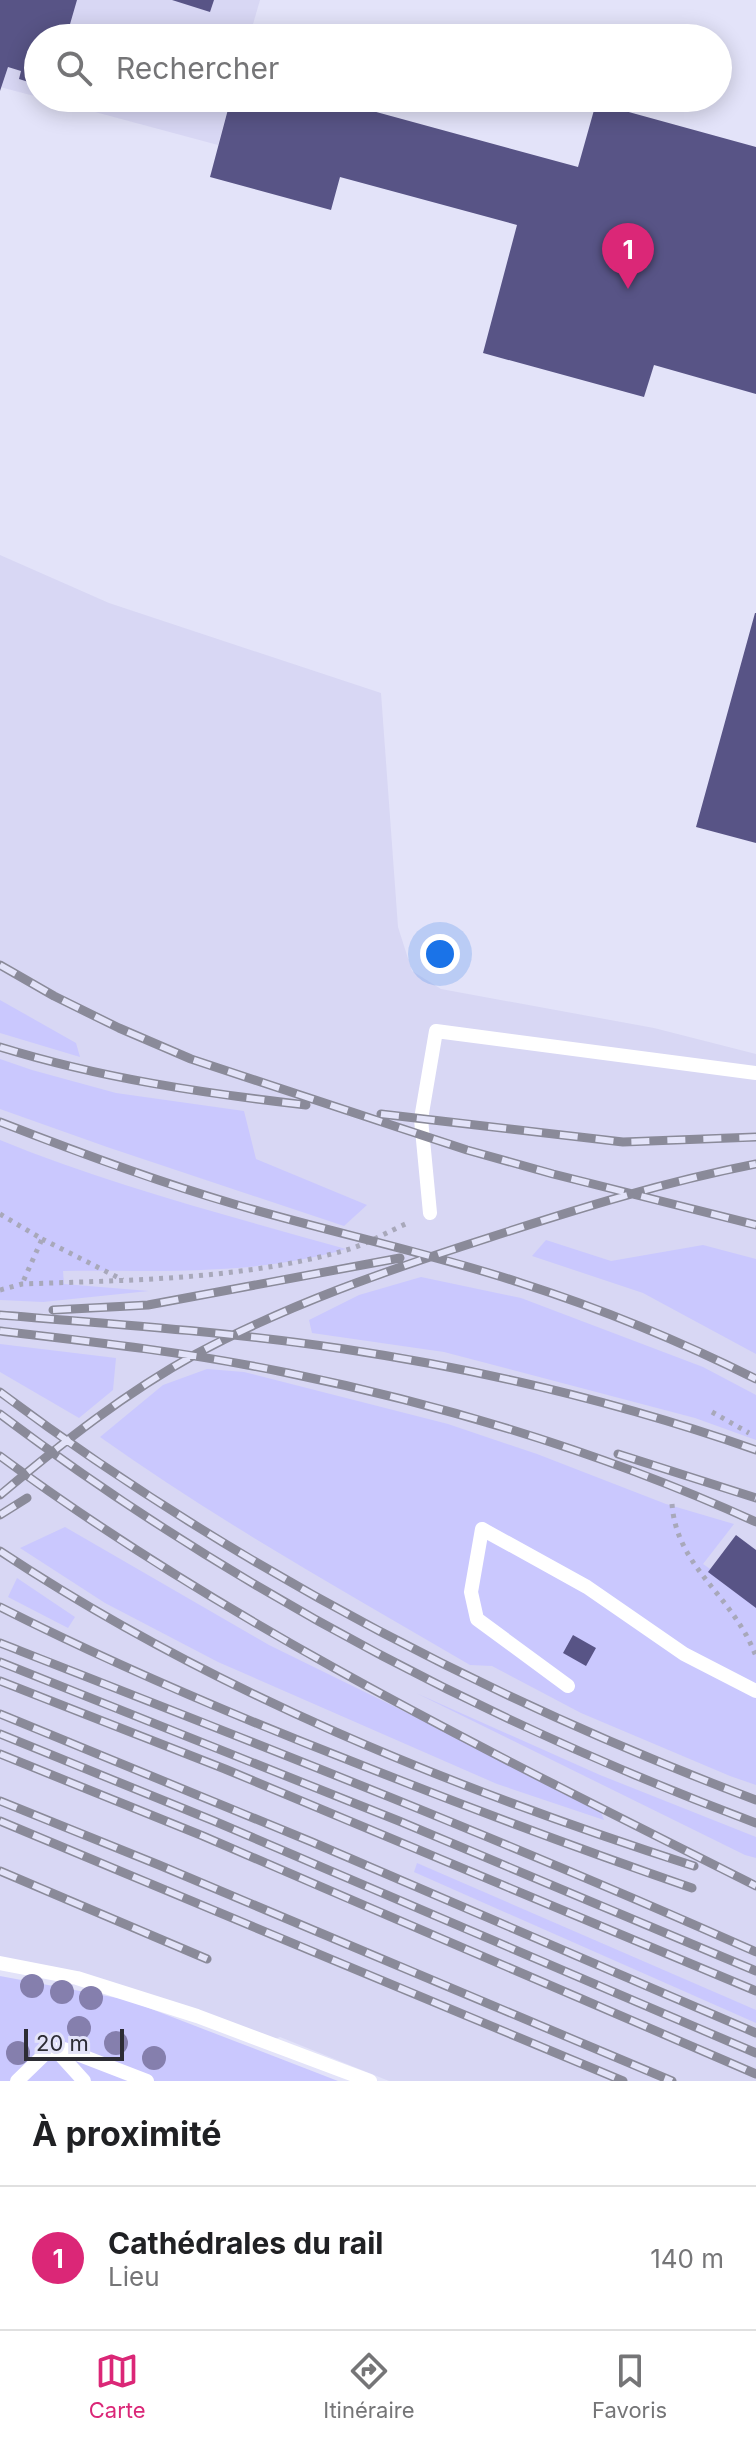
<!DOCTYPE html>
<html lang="fr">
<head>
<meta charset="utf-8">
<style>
  body { margin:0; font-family:Inter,sans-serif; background:#f6f6f6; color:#202124 }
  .scale { position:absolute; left:24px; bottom:20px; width:100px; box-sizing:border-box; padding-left:8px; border:4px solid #2c2c34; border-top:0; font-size:22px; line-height:28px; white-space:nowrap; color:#2c2c34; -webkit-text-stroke:6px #e3e3f9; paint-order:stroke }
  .you { position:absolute; left:440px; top:954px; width:28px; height:28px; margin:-20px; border:6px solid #fff; border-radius:50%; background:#1a73e8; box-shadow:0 0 0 12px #1a73e833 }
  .badge { display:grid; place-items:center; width:52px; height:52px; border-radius:50%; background:#db2777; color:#fff; font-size:26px; font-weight:700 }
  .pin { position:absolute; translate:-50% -66px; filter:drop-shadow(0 2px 4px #0008) }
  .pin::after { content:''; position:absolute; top:42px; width:28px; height:24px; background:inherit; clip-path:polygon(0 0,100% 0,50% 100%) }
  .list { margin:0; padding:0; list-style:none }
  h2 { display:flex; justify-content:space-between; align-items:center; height:104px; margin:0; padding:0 32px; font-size:34px }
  h2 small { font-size:26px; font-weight:400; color:#757577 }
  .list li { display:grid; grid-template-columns:52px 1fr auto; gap:24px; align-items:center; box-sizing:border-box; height:144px; padding:0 32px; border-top:2px solid #e0e0e0 }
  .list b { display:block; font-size:30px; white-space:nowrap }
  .list p { margin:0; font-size:26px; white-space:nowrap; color:#757577 }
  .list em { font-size:26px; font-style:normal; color:#757577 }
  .icon { flex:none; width:44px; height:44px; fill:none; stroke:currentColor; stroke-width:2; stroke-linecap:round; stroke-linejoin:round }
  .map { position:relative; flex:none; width:756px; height:2081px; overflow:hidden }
  .search { position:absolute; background:#fff; box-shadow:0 4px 20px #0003; left:24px; right:24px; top:24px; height:88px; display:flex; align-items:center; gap:20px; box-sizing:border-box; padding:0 28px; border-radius:44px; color:#757577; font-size:30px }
  .sheet { height:248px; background:#fff }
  nav { display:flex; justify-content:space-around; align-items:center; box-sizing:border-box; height:112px; border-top:2px solid #e0e0e0; background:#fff; font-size:22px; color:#757577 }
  nav a { display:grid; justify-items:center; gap:4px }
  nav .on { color:#db2777 }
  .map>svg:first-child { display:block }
  .built { fill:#d8d7f4 }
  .green { fill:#cac8fe }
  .building { fill:#585486 }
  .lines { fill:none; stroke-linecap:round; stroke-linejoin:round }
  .path { stroke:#a8a8ba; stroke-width:5; stroke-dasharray:4 6; stroke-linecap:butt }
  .lane { stroke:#fff; stroke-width:14 }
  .rail-casing { stroke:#8a8a99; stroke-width:9 }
  .rail { stroke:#e3e3f9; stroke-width:6; stroke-dasharray:18; stroke-linecap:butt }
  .tree { fill:#857fad }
</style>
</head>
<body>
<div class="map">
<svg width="756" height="2081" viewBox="0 0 756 2081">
  <rect width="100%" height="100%" fill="#e3e3f9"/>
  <path class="built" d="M0,0H260L249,38H38V97L0,87Z
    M43,98H231L218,145Z
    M0,555L109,603L381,693L398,927L412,971L441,989L654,1028L756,1054V2081H389L280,2037L270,2041L0,1958Z"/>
  <path class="green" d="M0,1000L76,1043L80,1057L0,1033Z
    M0,1059L32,1070L116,1093L244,1111L256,1159L367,1205L344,1226L107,1147L0,1109Z
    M0,1140C112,1186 230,1216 346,1249C254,1276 158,1270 63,1271L64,1284L149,1291L43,1302L0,1300Z
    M546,1240L611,1261L703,1245L756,1259V1354L643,1293L532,1256Z
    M421,1277L521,1298L703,1367L756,1395V1440L695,1418L444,1352L312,1333L309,1320L359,1295Z
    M0,1344L116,1358L113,1390L79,1418L0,1372Z
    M207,1369L244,1372L448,1424L537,1454L666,1504L734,1524L703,1564L756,1601V1785L730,1776L581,1713L492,1666L470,1665C345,1592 218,1521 100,1437L163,1385Z
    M65,1527L269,1645L599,1807L604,1820L497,1784L218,1662L105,1603L20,1548Z
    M17,1578L75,1617L68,1628L8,1597Z
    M416,1693L600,1775L756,1837V1858L745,1855Z
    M417,1863L756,2010V2023L414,1872Z
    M0,1976L128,2000L338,2081H0Z"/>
  <path class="building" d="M0,0H77L66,38H38V85L19,79L21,71L8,67L0,91Z
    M172,0H214L210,12Z
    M231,98H325L578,167L596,103L756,147V394L654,365L644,397L483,353L517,225L340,177L331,210L210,177Z
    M755,613H756V843L696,827Z
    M736,1535L756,1550V1608L708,1572Z
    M573,1635L596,1648L586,1666L563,1653Z"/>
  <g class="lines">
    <path class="path" d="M0,1214L42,1239L22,1284
      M42,1239L123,1280
      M0,1290L22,1284C130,1280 238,1280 343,1251C366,1245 389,1231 410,1222
      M712,1412L749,1433
      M672,1504C676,1558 716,1585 742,1628C748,1637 752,1647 756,1656"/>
    <path class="lane" d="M430,1213L421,1119L436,1031L756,1073
      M568,1686L477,1619L471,1592L482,1529L587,1587L684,1654L756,1691
      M0,1963L77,1978L197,2016L370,2081
      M55,2049L84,2081
      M17,2081L48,2051L64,2049L147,2081"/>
    <defs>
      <path id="rail" d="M0,965L54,996L119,1028L191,1059L467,1150L553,1174L756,1225
        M0,1047C100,1078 202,1093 306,1105
        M381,1114L623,1142L756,1137
        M0,1122C77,1152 155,1181 234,1204C329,1232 427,1252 521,1283C602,1309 680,1341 756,1379
        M53,1310L148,1305L400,1258
        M0,1315C115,1324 230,1332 344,1349C484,1370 622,1403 756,1450
        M0,1331C96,1342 193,1353 288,1373C449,1406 607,1454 756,1522
        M0,1392C230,1564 488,1699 756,1800
        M0,1414C230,1587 486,1722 756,1823
        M618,1454L756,1498
        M0,1456C234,1629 498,1756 756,1886
        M0,1495C62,1443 125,1393 196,1354C289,1304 388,1270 488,1238C577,1209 664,1182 756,1164
        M0,1515L27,1498
        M0,1551C213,1692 452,1788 694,1866
        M0,1607C115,1665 235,1716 356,1763C467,1807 579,1849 692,1888
        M0,1643C253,1742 507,1841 756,1952
        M0,1662L399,1821L756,1971
        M0,1681L225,1769L756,1991
        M0,1714L312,1842L756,2033
        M0,1734L214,1821L756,2053
        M0,1754L203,1836L756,2074
        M0,1801L159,1865L672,2081
        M0,1821L623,2081
        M0,1871L207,1959"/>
    </defs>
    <use href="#rail" class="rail-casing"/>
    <use href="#rail" class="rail"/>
  </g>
  <g class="tree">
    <circle cx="32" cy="1986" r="12"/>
    <circle cx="62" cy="1992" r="12"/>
    <circle cx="91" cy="1998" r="12"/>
    <circle cx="79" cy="2028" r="12"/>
    <circle cx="116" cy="2043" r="12"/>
    <circle cx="18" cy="2053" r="12"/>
    <circle cx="154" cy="2058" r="12"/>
  </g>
</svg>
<div class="scale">20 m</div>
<div class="you"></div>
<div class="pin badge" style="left:628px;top:289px">1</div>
<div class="search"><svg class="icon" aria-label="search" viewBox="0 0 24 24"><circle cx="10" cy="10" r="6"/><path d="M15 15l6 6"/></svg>Rechercher</div>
</div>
<section class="sheet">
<h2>À proximité<small></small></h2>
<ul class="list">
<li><span class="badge">1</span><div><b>Cathédrales du rail</b><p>Lieu</p></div><em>140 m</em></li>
</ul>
</section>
<nav>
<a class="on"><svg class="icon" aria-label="map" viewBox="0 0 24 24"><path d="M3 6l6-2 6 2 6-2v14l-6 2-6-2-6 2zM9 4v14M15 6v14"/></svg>Carte</a>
<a><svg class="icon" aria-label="directions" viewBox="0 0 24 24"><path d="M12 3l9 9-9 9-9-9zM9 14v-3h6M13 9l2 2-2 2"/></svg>Itinéraire</a>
<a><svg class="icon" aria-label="saved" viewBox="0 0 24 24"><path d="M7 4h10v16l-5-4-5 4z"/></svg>Favoris</a>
</nav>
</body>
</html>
